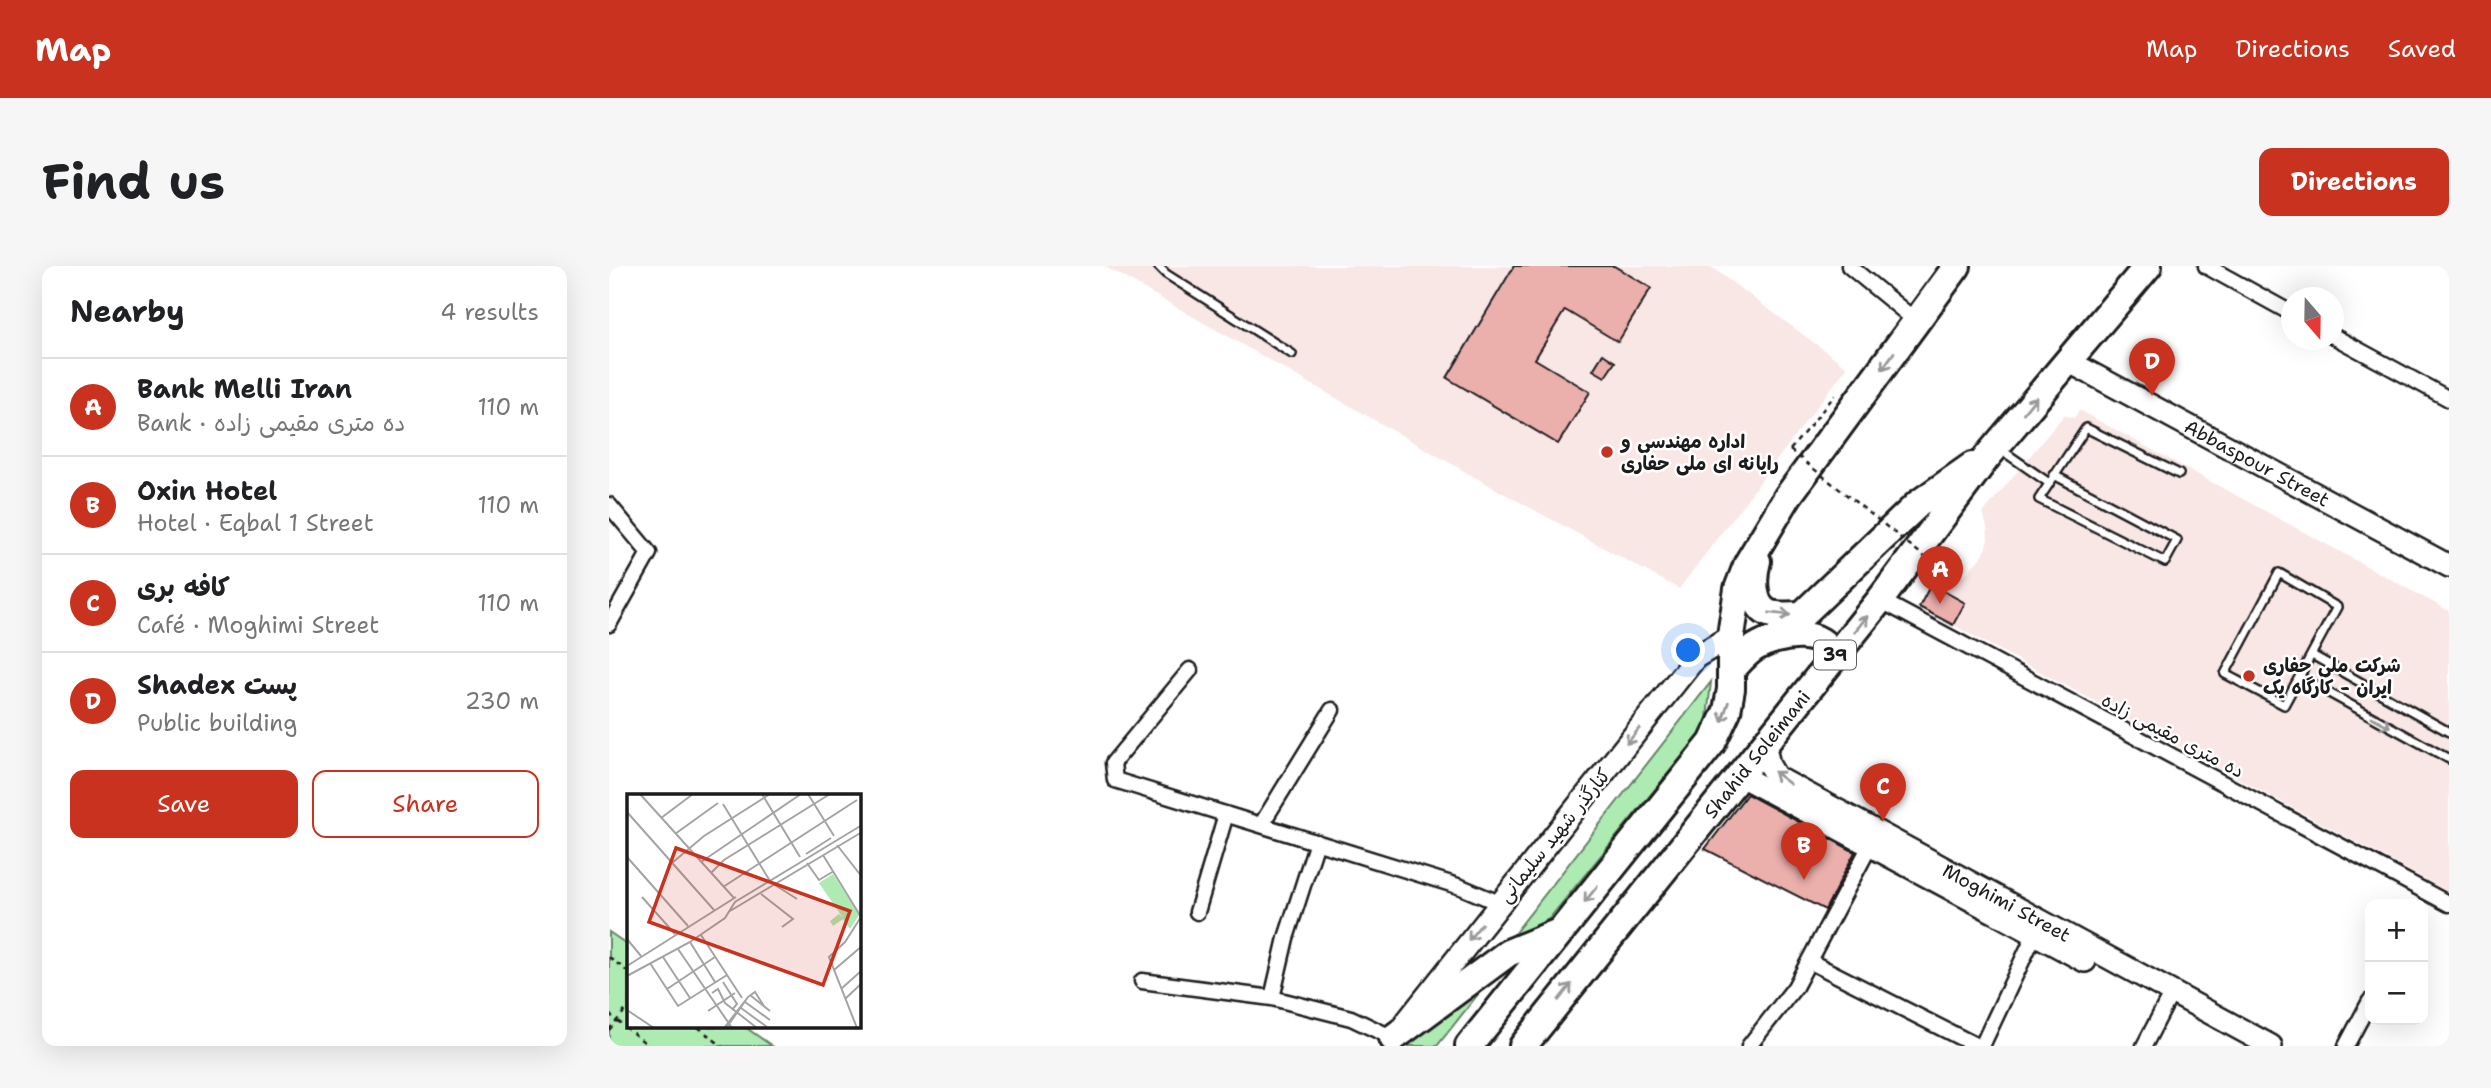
<!DOCTYPE html>
<html lang="en">
<head>
<meta charset="utf-8">
<style>
  body { margin:0; font-family:"Shantell Sans","Playpen Sans Arabic",sans-serif; background:#f6f6f6; color:#202124 }
  .controls { position:absolute; right:21px; bottom:21px; display:grid; overflow:hidden; border-radius:14px; box-shadow:0 7px 28px #0002 }
  .controls button { width:63px; height:63px; display:grid; place-items:center; padding:0; border:0; border-bottom:2px solid #e0e0e0; background:#fff; color:#202124; font:35px sans-serif }
  .compass { position:absolute; left:1672px; top:21px; width:63px; height:63px; border-radius:50%; background:#fff; box-shadow:0 7px 28px #0002; rotate:160deg }
  .you { position:absolute; left:1080px; top:385px; width:24px; height:24px; margin:-18px; border:5px solid #fff; border-radius:50%; background:#1a73e8; box-shadow:0 0 0 10px #1a73e833 }
  .badge { display:grid; place-items:center; width:46px; height:46px; border-radius:50%; background:#c8321e; color:#fff; font-size:23px; font-weight:700 }
  .pin { position:absolute; translate:-50% -58px; filter:drop-shadow(0 2px 4px #0008) }
  .pin::after { content:''; position:absolute; top:37px; width:24px; height:21px; background:inherit; clip-path:polygon(0 0,100% 0,50% 100%) }
  .list { margin:0; padding:0; list-style:none }
  h2 { display:flex; justify-content:space-between; align-items:center; height:91px; margin:0; padding:0 28px; font-size:30px }
  h2 small { font-size:23px; font-weight:400; color:#757577 }
  .list li { display:grid; grid-template-columns:46px 1fr auto; gap:21px; align-items:center; box-sizing:border-box; height:98px; padding:0 28px; border-top:2px solid #e0e0e0 }
  .list b { display:block; font-size:26px; white-space:nowrap }
  .list p { margin:0; font-size:23px; white-space:nowrap; color:#757577 }
  .list em { font-size:23px; font-style:normal; color:#757577 }
  .actions { display:flex; gap:14px; padding:21px 28px }
  .actions a { flex:1; padding:16px 0; border:2px solid #c8321e; border-radius:14px; text-align:center; font-size:24px; color:#c8321e }
  .actions .main { background:#c8321e; color:#fff }
  .map { position:relative; flex:none; width:1840px; height:780px; overflow:hidden; border-radius:14px }
  header { display:flex; align-items:center; gap:42px; box-sizing:border-box; height:98px; padding:0 35px; background:#c8321e; color:#fff }
  header strong { font-size:33px }
  nav { display:flex; gap:38px; margin-inline-start:auto; font-size:24px }
  .intro { display:flex; align-items:center; justify-content:space-between; box-sizing:border-box; height:168px; padding:0 42px }
  h1 { margin:0; font-size:49px }
  .button { padding:18px 32px; border-radius:14px; background:#c8321e; color:#fff; font-size:24px; font-weight:700 }
  main { display:flex; gap:42px; padding:0 42px }
  aside { flex:1; background:#fff; border-radius:14px; box-shadow:0 7px 28px #0002 }
  .map>svg:first-child { display:block }
  .built { fill:#f9e7e6 }
  .green { fill:#adebb2; stroke:#648467; stroke-width:2 }
  .building { fill:#ebafac; stroke:#1c1c1c; stroke-width:2 }
  .lines { fill:none; stroke-linecap:round; stroke-linejoin:round }
  .lane-casing { stroke:#1c1c1c; stroke-width:12 }
  .street-casing { stroke:#1c1c1c; stroke-width:19 }
  .secondary-casing { stroke:#1c1c1c; stroke-width:26 }
  .highway-casing { stroke:#1c1c1c; stroke-width:32 }
  .path { stroke:#1c1c1c; stroke-width:2.5; stroke-dasharray:5 5; stroke-linecap:butt }
  .lane { stroke:#fff; stroke-width:7 }
  .street { stroke:#fff; stroke-width:14 }
  .secondary { stroke:#fff; stroke-width:21 }
  .highway { stroke:#fff; stroke-width:26 }
  .path-bridge { stroke:#1c1c1c; stroke-width:2.5; stroke-dasharray:5 5; stroke-linecap:butt }
  .oneway { stroke:#999 }
  .poi-dot { fill:#c8321e; stroke:#fff; stroke-width:2.5 }
  .labels { text-anchor:middle; stroke-width:5; stroke-linejoin:round; paint-order:stroke }
  .shield { fill:#fff; stroke:#606060; stroke-width:2 }
  .shield-label { font-size:18px; font-weight:bold; fill:#1c1c1c }
  .poi-label { font-size:19px; font-weight:bold; fill:#1c1c1c; stroke:#fff; text-anchor:start }
  .street-label { font-size:19px; fill:#1c1c1c; stroke:#fff }
  .inset-road { fill:none; stroke:#a4a4a4; stroke-width:2 }
  .view { fill:#c8321e; fill-opacity:0.15; stroke:#c8321e; stroke-width:3.5 }
  .inset-edge { fill:none; stroke:#1c1c1c; stroke-width:3.5 }
</style>
</head>
<body>
<header>
<strong>Map</strong>
<nav><a>Map</a><a>Directions</a><a>Saved</a></nav>
</header>
<div class="intro"><h1>Find us</h1><a class="button">Directions</a></div>
<main>
<aside>
<h2>Nearby<small>4 results</small></h2>
<ul class="list">
<li><span class="badge">A</span><div><b>Bank Melli Iran</b><p>Bank · ده متری مقیمی زاده</p></div><em>110 m</em></li>
<li><span class="badge">B</span><div><b>Oxin Hotel</b><p>Hotel · Eqbal 1 Street</p></div><em>110 m</em></li>
<li><span class="badge">C</span><div><b>کافه بری</b><p>Café · Moghimi Street</p></div><em>110 m</em></li>
<li><span class="badge">D</span><div><b>Shadex پست</b><p>Public building</p></div><em>230 m</em></li>
</ul>
<div class="actions"><a class="main">Save</a><a>Share</a></div>
</aside>
<div class="map">
<svg width="1840" height="780" viewBox="0 0 1840 780">
  <rect width="100%" height="100%" fill="#fff"/>
  <filter id="ink" filterUnits="userSpaceOnUse"><feTurbulence type="fractalNoise" baseFrequency=".0143" numOctaves="2"/><feDisplacementMap in="SourceGraphic" scale="14" xChannelSelector="R" yChannelSelector="G"/><feConvolveMatrix kernelMatrix="1 2 1 2 8 2 1 2 1" color-interpolation-filters="sRGB"/></filter>
  <g filter="url(#ink)">
    <path class="built" d="M495,0H1101L1238,101L1070,323L885,222Z
      M1470,144L1840,345V626L1344,359L1356,337L1322,319L1326,312L1339,314L1356,309L1365,299L1375,287L1379,273L1378,261L1374,247L1455,149L1465,152Z"/>
    <path class="green" d="M1102,416L1097,461L940,653L901,673Z
      M0,666L19,679V761H136L163,780H0Z
      M878,717L828,780H792Z"/>
    <path class="building" d="M905,0H1005L1042,22L1009,76L956,44L926,93L981,126L949,178L838,112Z
      M994,88L1006,96L996,111L984,104Z
      M1322,318L1356,337L1344,359L1310,341Z
      M1138,528L1246,586L1216,644L1096,583Z"/>
    <g class="lines">
      <defs>
        <path id="lane" d="M549,0L557,8L683,88
          M1391,183L1440,217
          M1445,209L1568,274L1556,296L1430,233L1477,162L1570,208
          M1670,307L1728,341L1675,439L1616,408Z
          M1703,389L1840,466
          M1691,411L1840,493"/>
        <path id="street" d="M1240,0L1307,55
          M1597,0L1682,47
          M1724,70L1840,133
          M0,239L40,287L0,358
          M1271,334L1840,638
          M581,404L504,497L506,514L852,621L890,637
          M652,559L723,444
          M588,646L617,548
          M1200,695L1368,780
          M533,715L663,732L742,752L784,772
          M663,732L677,672L708,576
          M1140,780L1186,721L1265,572
          M1373,780L1429,661
          M1535,780L1563,726
          M1737,780L1761,735"/>
        <g id="secondary">
          <path id="s1" d="M1457,94L1840,300"/>
          <path id="s2" d="M1155,477L1160,499L1167,511L1662,780"/>
          <path d="M1130,509L1476,695"/>
          <path d="M798,755L1087,391L1122,370"/>
        </g>
        <g id="highway">
          <path d="M1148,295C1144,309 1142,339 1159,347C1169,351 1182,349 1193,349L1309,238L1363,200"/>
          <path d="M1122,404C1130,396 1138,386 1147,381C1168,369 1218,359 1222,393"/>
          <path d="M784,772L899,687L950,666"/>
          <path d="M860,780L1103,477L1118,445L1122,423V370L1129,323L1139,297L1179,230L1348,0"/>
          <path id="s3" d="M914,780L1271,334L1378,191L1539,0"/>
        </g>
      </defs>
      <use href="#lane" class="lane-casing"/>
      <use href="#street" class="street-casing"/>
      <use href="#secondary" class="secondary-casing"/>
      <use href="#highway" class="highway-casing"/>
      <path class="path" d="M1181,184L1226,129
        M0,691L19,706
        M0,748L40,780
        M89,761L113,780
        M0,764L19,741"/>
      <use href="#lane" class="lane"/>
      <use href="#street" class="street"/>
      <use href="#secondary" class="secondary"/>
      <use href="#highway" class="highway"/>
      <path class="path-bridge" d="M1181,184L1321,295"/>
    </g>
    <defs><path id="oneway-shaft" d="M-6 0H5M1.5-3L5.5 0L1.5 3" fill="none" stroke-width="1.6" stroke-linecap="round" stroke-linejoin="round" transform="scale(1.75)"/></defs>
    <g class="oneway">
      <use href="#oneway-shaft" transform="translate(1279 95) rotate(125)"/>
      <use href="#oneway-shaft" transform="translate(1421 139) rotate(-51)"/>
      <use href="#oneway-shaft" transform="translate(1171 348) rotate(6)"/>
      <use href="#oneway-shaft" transform="translate(1252 358) rotate(-51)"/>
      <use href="#oneway-shaft" transform="translate(1116 446) rotate(109)"/>
      <use href="#oneway-shaft" transform="translate(1772 456) rotate(29)"/>
      <use href="#oneway-shaft" transform="translate(1024 470) rotate(129)"/>
      <use href="#oneway-shaft" transform="translate(1173 512) rotate(-143)"/>
      <use href="#oneway-shaft" transform="translate(982 628) rotate(129)"/>
      <use href="#oneway-shaft" transform="translate(866 666) rotate(129)"/>
      <use href="#oneway-shaft" transform="translate(956 726) rotate(-52)"/>
    </g>
  </g>
  <g class="poi-dot">
    <circle cx="998" cy="186" r="7"/>
    <circle cx="1640" cy="410" r="7"/>
  </g>
  <g class="labels">
    <rect class="shield" x="1205" y="374.5" width="42" height="29" rx="5"/>
    <g class="shield-label">
      <text x="1226" y="395">39</text>
    </g>
    <g class="poi-label">
      <text x="1012" y="182">اداره مهندسی و<tspan x="1012" dy="22">رایانه ای ملی حفاری</tspan></text>
      <text x="1654" y="406">شرکت ملی حفاری<tspan x="1654" dy="22">ایران - کارگاه یک</tspan></text>
    </g>
    <g class="street-label">
      <text dy="7" stroke="none"><textPath href="#s1" startOffset="217">Abbaspour Street</textPath></text>
      <text transform="translate(1564 469) rotate(28)" y="7">ده متری مقیمی زاده</text>
      <text dy="7" stroke="none"><textPath href="#s3" startOffset="374">Shahid Soleimani</textPath></text>
      <text transform="translate(945 569) rotate(-51)" y="7">کنارگذر شهید سلیمانی</text>
      <text dy="7" stroke="none"><textPath href="#s2" startOffset="299">Moghimi Street</textPath></text>
    </g>
  </g>
  <g transform="translate(18 528)">
    <rect width="234" height="234" fill="#fff"/>
    <path d="M206,80L232,121L223,135L216,125L206,132L203,127L212,120L216,124L192,89Z" fill="#adebb2"/>
    <path class="inset-road" d="M13,0L107,104M135,0L173,63M181,0L207,42M96,10L143,87M0,18L87,116M34,24L66,0M48,40L91,9M210,51L235,83M179,60L204,44M196,61L234,123M0,63L61,132M74,68L174,0M45,69L77,42L143,0M180,69L192,86L207,77M84,79L97,66L203,0M148,91L170,105M96,93L230,6M134,100L166,125L155,133M15,103L48,140M103,117L235,38M74,141L115,204M0,145L14,162M63,148L88,188M51,155L105,234M36,163L63,204M23,169L51,212L100,181M0,172L109,103M207,176L235,152M0,182L63,148L98,124L108,108L235,31M96,188L110,210L105,216M40,195L88,163M214,195L233,178M85,199L91,195L98,209L130,234M123,201L143,217M121,203L128,198L137,212M218,205L235,189M118,208L143,226M114,214L140,233M0,216L27,234M81,217L108,199M97,234L121,203L100,233M230,234L202,163L218,148L234,123"/>
    <path class="view" d="M49,54L223,117L196,191L22,128Z"/>
    <rect width="234" height="234" class="inset-edge"/>
  </g>
</svg>
<div class="controls">
<button>+</button>
<button>−</button>
</div>
<svg class="compass" viewBox="-18 -18 36 36"><path d="M0-13l5 13h-10z" fill="#e53935"/><path d="M0 13l5-13h-10z" fill="#757577"/></svg>
<div class="you"></div>
<div class="pin badge" style="left:1331px;top:338px">A</div>
<div class="pin badge" style="left:1195px;top:614px">B</div>
<div class="pin badge" style="left:1274px;top:555px">C</div>
<div class="pin badge" style="left:1543px;top:130px">D</div>
</div>
</main>
</body>
</html>
